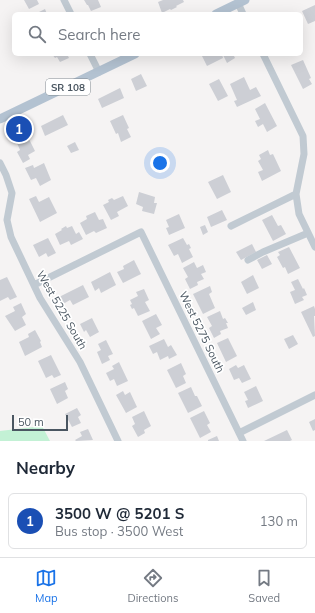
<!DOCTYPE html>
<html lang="en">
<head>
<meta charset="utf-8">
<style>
  body { margin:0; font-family:Mulish,sans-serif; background:#f6f6f7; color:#1f2937 }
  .scale { position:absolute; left:12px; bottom:10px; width:56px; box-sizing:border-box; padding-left:4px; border:2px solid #4a5661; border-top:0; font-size:11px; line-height:14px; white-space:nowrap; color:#4a5661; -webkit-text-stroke:3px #fff; paint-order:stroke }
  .you { position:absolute; left:160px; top:163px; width:14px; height:14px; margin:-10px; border:3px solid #fff; border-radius:50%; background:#1a73e8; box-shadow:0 0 0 6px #1a73e833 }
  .badge { display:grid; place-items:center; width:26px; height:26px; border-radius:50%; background:#1a73e8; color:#fff; font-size:13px; font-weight:700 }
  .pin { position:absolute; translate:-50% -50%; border:2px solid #fff; box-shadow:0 1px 4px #0006 }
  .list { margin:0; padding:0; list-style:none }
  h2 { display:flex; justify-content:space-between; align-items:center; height:52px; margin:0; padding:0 16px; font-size:17px }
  h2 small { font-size:13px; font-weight:400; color:#747a83 }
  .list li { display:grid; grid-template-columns:26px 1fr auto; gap:12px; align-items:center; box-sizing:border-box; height:56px; margin:0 8px 8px; padding:0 8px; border:1px solid #e0e1e3; border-radius:6px }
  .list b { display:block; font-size:15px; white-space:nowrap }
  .list p { margin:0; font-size:13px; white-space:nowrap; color:#747a83 }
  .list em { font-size:13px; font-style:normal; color:#747a83 }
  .icon { flex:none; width:22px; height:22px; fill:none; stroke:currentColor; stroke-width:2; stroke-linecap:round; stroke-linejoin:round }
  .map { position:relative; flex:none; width:315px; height:441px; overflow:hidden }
  .search { position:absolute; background:#fff; box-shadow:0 4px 16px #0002; left:12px; right:12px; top:12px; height:44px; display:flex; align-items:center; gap:10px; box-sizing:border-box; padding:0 14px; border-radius:6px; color:#747a83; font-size:15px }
  .sheet { height:116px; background:#fff }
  nav { display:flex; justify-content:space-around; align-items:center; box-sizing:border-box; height:56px; border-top:1px solid #e0e1e3; background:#fff; font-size:11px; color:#747a83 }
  nav a { display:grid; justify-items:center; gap:2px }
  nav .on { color:#1a73e8 }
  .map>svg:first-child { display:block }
  .green { fill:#c3f1d5 }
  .building { fill:#cdcfd5 }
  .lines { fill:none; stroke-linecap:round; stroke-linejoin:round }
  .minor { stroke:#c1cad2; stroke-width:7 }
  .major { stroke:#b3c2d1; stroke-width:9 }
  .labels { text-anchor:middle; stroke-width:3.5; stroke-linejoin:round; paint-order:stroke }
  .shield { fill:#fff; stroke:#808990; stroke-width:1 }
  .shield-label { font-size:10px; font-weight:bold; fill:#4a5661 }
  .street-label { font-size:11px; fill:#4a5661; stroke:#fff }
</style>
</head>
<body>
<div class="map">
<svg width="315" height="441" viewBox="0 0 315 441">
  <rect width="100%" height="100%" fill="#f5f3f3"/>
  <path class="green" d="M42,426L50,441H0V431Z"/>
  <path class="building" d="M24,0H37L39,4L29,9Z
    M84,0H98L101,7L91,11L88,5H87Z
    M163,0H183L184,2L176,6L177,7L171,10L170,9L162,13L158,2Z
    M315,5V21L308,24L302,11Z
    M45,9L47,14H35Z
    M52,54H67L69,58L60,62L57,57L55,58Z
    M206,54H222L223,58L207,66L202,56Z
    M224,54H233L235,58L227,63L223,55Z
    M303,60L311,78L309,79L312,84L303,89L291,65Z
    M141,74L147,86L136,91L131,79Z
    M244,77L250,90L256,87L261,96L237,107L234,101L237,100L230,84Z
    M219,79L228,96L218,101L209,84Z
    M120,88L124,98L102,108L98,99Z
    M265,103L277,126L267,132L263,124L258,127L255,121L260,119L255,109Z
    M63,115L68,125L45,136L41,126Z
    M123,115L129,128L127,129L131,137L121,142L118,133L116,134L110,121Z
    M28,137L35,151L28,155L30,159L23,163L17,152L20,150L17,143Z
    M75,142L79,150L71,153L67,146Z
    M268,150L270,155L273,154L281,171L262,181L258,172L263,170L258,161L261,159L259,155Z
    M44,163L51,180L40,186L36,178L31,180L25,168L33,165L34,168Z
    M223,175L231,192L217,199L208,182Z
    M139,192L155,197L154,203H157L154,214L142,211L143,207L136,204Z
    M36,196L39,202L49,197L57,213L40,222L29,199Z
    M123,196L128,206L117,212L119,216L111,220L103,205L109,202L108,200L112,198L114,200Z
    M222,210L227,220L211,227L207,217Z
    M95,212L99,220L103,219L107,228L96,233L94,231L86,235L80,223L87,219L86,216Z
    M179,214L185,228L169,235L166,228L169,227L166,220Z
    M272,215L278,226L281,225L286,234L273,241L262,220Z
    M205,225L208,232L203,235L200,227Z
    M66,226L67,228L72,226L76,234L79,232L83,239L71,245L69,241L60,245L55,234L62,230L61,229Z
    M48,238L56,253L48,257L46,253L39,257L33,245Z
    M183,238L187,245L189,244L191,248L189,249L193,257L182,263L178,254L174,256L168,245Z
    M252,244L256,252L241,260L236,252Z
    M289,247L300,268L288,274L285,267L283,268L277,257L280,255L278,252Z
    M267,255L272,264L262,269L257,260Z
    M134,260L141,274L123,283L117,272L124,269L123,266Z
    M194,262L197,268L203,265L206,272L201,274L204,279L197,282L198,285L190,289L185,279L188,277L183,268Z
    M110,272L116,285L101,293L99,288L95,291L91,282Z
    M253,275L259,288L247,294L241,282Z
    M7,277L17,297L10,300L8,297L0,301V280Z
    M298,279L303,289L304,288L307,295L302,297L304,300L295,304L290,292L295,290L291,282Z
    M83,285L89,297L73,305L70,300L63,304L59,297Z
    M210,286L212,292L209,294L215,308L203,314L193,294Z
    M144,289L149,300L145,302L150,311L138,316L134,308L132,309L130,305L132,304L130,300L138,296L136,292Z
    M253,302L256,310L246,315L242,308Z
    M21,303L26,314L22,317L26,325L15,331L5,316L15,311L13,307Z
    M314,306L315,309V316H314L315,336L313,337L301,312Z
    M220,311L223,319L225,318L228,323H226L228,328L220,331L221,334L214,338L209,328L212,326L207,317Z
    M156,314L162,325L156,328L160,334L151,339L142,321Z
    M92,318L99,332L90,337L86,330L84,332L80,324Z
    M35,330L41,341L40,342L42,347L25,356L19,342L29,337L28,334Z
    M293,335L298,344L289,349L284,339Z
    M228,338L237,356L226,362L217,343Z
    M164,339L168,347L171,345L177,355L169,359L168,356L160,360L157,352L153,354L149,346Z
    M106,340L113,354L108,356L110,360L102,364L97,352L101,350L98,344Z
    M51,355L61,375L54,378L52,375L46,378L38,361Z
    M119,362L128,381L117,386L114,379L110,381L106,373L114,369L112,366Z
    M181,363L186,374L183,376L186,383L176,388L167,370Z
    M236,365L238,368L244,365L251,379L242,383L239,378L234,380L229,369Z
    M65,382L68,389L65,391L68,398L57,404L50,389Z
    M256,386L263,401L248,408L245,401L248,400L244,392Z
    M191,387L195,396H197L202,406L188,413L178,393Z
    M123,391L125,395L130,392L137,407L126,413L116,395Z
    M77,408L81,415L78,417L81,423L72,427L65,414Z
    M144,411L151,426L144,430L145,433L138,437L132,426L135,424L132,417Z
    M204,411L210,423L207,425L211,432L200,438L190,418Z
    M315,419V430L313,431L309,422Z
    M88,429L93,440L76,441L75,440L82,436L80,432Z
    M287,430L292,440L290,441H264Z
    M217,436L219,441H208V440Z"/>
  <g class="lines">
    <path class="minor" d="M64,0L71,14
      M238,3L243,14
      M90,54L99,72
      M263,54L303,136L304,154L296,194L299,214L315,247
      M0,163L6,175L12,193L7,220L11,237L40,298L80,362L118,441
      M231,226L296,194
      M248,260L263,252L308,233
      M34,285L141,232L243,441
      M239,433L315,395"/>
    <path class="major" d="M216,14L245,0
      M0,119L135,54"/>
  </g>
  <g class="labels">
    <rect class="shield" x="46" y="79" width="44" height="16" rx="3"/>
    <g class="shield-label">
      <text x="68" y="91">SR 108</text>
    </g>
    <g class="street-label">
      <text transform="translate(62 310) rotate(60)" y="4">West 5225 South</text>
      <text transform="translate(202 332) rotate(64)" y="4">West 5275 South</text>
    </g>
  </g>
</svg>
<div class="scale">50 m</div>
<div class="you"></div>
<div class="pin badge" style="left:19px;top:129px;background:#1a4fb4">1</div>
<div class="search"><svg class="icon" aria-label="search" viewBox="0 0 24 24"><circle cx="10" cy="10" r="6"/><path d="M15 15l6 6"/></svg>Search here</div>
</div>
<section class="sheet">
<h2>Nearby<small></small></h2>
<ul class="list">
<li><span class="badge" style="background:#1a4fb4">1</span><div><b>3500 W @ 5201 S</b><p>Bus stop · 3500 West</p></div><em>130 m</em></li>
</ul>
</section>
<nav>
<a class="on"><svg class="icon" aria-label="map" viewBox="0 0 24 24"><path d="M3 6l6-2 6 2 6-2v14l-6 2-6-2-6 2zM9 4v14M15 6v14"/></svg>Map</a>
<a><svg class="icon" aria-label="directions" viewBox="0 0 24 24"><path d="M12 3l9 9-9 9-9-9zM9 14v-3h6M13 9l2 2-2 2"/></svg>Directions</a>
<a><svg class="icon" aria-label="saved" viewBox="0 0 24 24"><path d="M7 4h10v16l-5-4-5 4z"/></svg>Saved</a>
</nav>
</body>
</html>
